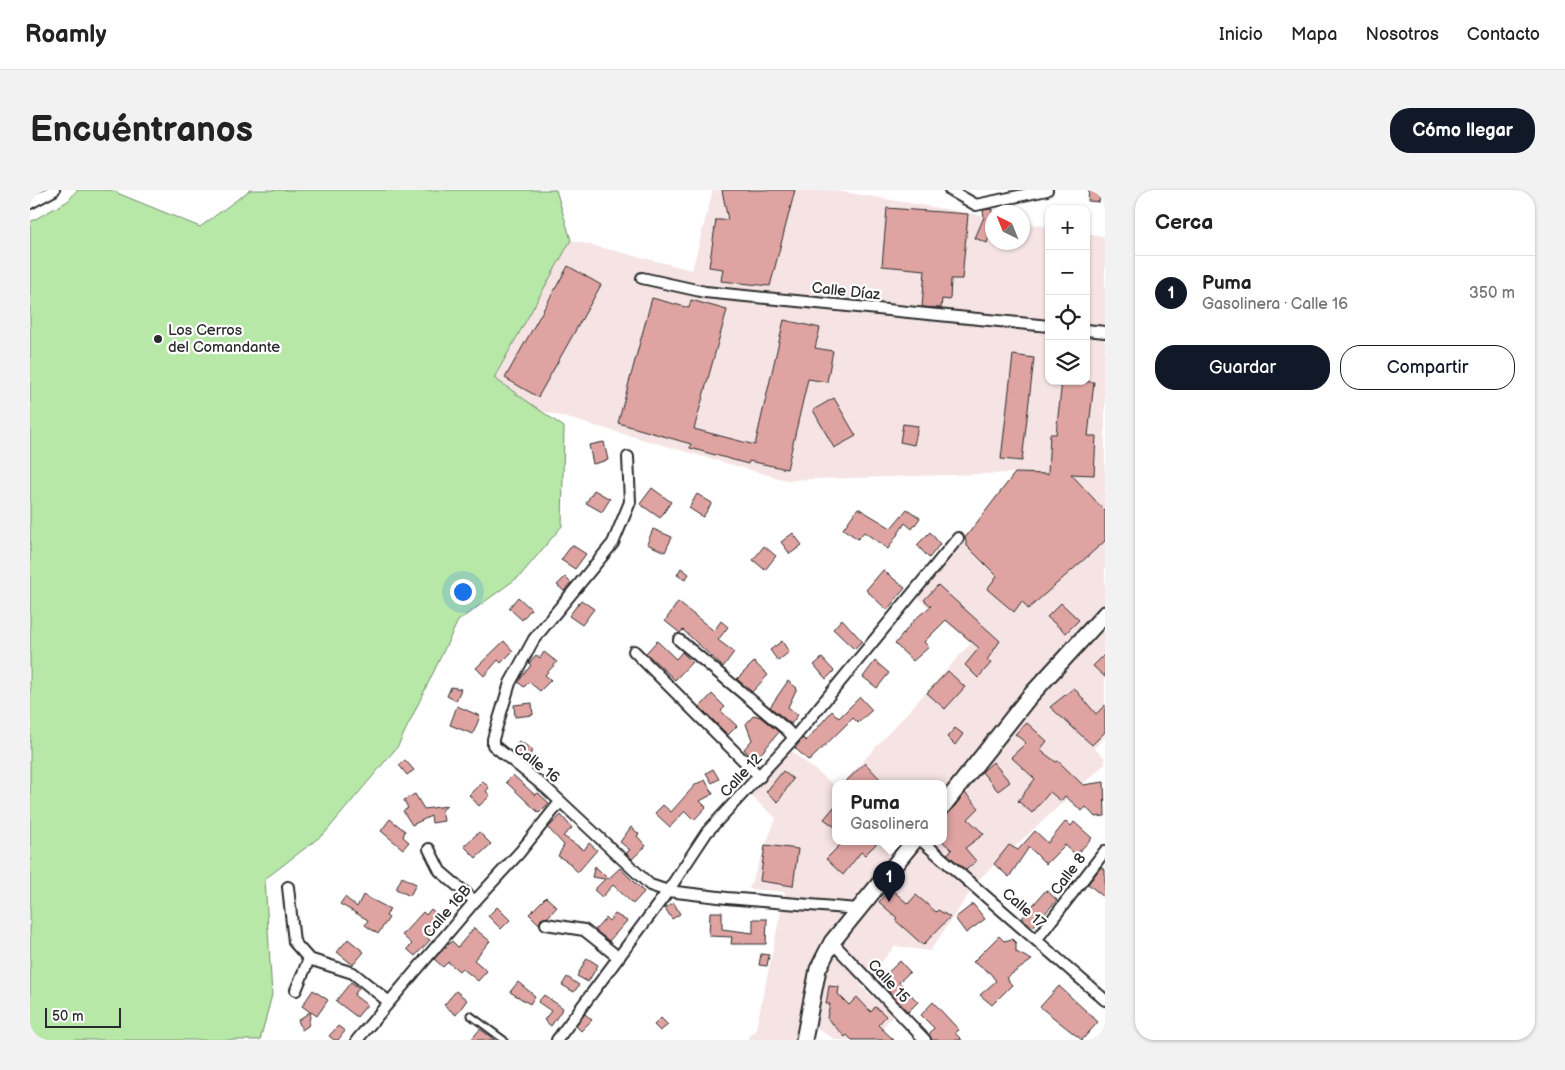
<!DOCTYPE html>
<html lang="es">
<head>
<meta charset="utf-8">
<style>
  body { margin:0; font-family:"Balsamiq Sans",sans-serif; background:#f2f2f2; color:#222 }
  .controls { position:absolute; right:15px; top:15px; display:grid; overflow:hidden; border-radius:10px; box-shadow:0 1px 4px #0004 }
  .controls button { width:45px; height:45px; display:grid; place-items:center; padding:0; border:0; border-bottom:1px solid #e0e0e0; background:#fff; color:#222; font:25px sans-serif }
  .compass { position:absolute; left:955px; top:15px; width:45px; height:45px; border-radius:50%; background:#fff; box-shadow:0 1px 4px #0004; rotate:317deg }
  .scale { position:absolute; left:15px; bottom:12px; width:76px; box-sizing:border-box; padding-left:5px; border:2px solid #2b2b2b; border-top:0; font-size:14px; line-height:18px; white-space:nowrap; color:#2b2b2b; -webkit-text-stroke:4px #fff; paint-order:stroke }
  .you { position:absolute; left:432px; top:401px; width:18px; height:18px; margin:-12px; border:4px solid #fff; border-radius:50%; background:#1a73e8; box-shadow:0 0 0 8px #1a73e833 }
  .badge { display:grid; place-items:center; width:32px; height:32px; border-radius:50%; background:#111827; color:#fff; font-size:16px; font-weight:700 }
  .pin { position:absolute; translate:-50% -41px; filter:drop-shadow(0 1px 2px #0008) }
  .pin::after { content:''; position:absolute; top:26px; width:18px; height:15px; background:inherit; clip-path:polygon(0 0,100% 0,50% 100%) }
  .popup { position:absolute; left:802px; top:590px; width:115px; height:65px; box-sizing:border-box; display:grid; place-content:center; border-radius:10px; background:#fff; filter:drop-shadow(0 1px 4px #0005); font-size:16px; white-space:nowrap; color:#767676 }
  .popup b { font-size:19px; color:#222 }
  .popup::after { content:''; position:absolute; left:50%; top:100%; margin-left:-10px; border:10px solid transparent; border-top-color:#fff }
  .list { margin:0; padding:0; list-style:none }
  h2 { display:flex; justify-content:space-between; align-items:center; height:65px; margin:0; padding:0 20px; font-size:21px }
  h2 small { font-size:16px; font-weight:400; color:#767676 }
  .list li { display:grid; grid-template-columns:32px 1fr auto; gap:15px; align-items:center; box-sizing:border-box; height:75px; padding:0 20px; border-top:1px solid #e0e0e0 }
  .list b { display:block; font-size:19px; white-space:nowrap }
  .list p { margin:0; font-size:16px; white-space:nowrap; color:#767676 }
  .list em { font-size:16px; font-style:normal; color:#767676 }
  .actions { display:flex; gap:10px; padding:15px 20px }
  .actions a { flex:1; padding:11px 0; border:1px solid #111827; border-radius:20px; text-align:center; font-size:18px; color:#111827 }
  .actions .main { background:#111827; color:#fff }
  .icon { flex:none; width:28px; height:28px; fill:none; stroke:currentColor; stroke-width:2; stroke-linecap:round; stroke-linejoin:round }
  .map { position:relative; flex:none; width:1075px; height:850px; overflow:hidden; border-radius:20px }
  header { display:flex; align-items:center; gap:30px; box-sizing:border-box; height:70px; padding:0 25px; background:#fff; border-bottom:1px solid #e0e0e0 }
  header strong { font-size:24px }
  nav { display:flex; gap:28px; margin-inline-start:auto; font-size:18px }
  .intro { display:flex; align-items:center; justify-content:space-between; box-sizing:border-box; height:120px; padding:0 30px }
  h1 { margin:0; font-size:35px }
  .button { padding:12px 22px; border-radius:20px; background:#111827; color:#fff; font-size:18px; font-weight:700 }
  main { display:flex; gap:30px; padding:0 30px }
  aside { flex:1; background:#fff; border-radius:20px; box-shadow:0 1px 4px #0004 }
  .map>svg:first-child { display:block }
  .built { fill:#f5e4e3 }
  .green { fill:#b7e8a8; stroke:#718a6a }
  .building { fill:#dfa4a2; stroke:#2b2b2b }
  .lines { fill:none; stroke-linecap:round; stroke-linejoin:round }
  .lane-casing { stroke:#2b2b2b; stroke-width:9 }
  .street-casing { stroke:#2b2b2b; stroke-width:14 }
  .secondary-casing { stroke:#2b2b2b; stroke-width:19 }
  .lane { stroke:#fff; stroke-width:5 }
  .street { stroke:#fff; stroke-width:10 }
  .secondary { stroke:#fff; stroke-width:15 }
  .poi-dot { fill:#2b2b2b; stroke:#fff; stroke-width:2 }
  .labels { text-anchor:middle; stroke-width:4.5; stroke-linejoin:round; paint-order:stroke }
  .street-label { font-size:15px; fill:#2b2b2b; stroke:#fff }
  .poi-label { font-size:15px; fill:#2b2b2b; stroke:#fff; text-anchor:start }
</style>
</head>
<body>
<header>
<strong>Roamly</strong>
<nav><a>Inicio</a><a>Mapa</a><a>Nosotros</a><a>Contacto</a></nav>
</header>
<div class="intro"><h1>Encuéntranos</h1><a class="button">Cómo llegar</a></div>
<main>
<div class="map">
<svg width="1075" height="850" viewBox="0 0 1075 850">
  <rect width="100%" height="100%" fill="#fff"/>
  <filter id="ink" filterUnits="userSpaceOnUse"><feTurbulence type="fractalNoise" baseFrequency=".02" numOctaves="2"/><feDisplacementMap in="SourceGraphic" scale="10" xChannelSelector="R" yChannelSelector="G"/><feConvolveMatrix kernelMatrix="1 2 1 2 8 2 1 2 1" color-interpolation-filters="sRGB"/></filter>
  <g filter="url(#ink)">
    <path class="built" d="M683,0H802L962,27V52H992L993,32L1019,37V191H1056V43L1075,47V547L1064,558L1075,568V574L949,689L900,761L865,756L831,796L863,825L843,850H806L789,840L769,833L765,850H717L726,839L755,702L719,699L746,628L721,606L760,560L805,596V651H913V593H813L941,453L888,408L984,283L756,290L509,220L464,189L541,50L662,80Z"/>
    <path class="green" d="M47,0H80L170,37L220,0H526L541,50L464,188L534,237L532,336L490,386L428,431L368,556L295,643L235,689L242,805L230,850H0V32L38,11Z"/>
    <path class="building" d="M692,0H765L740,96L691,91L693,79L679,77L686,30H698Z
      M1059,0L1071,1L1069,12L1058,11Z
      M857,18L938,24L932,89H921L920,110L912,109L911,118L892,117L895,80L852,76Z
      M962,19V39L957,53L945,48L954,27L953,20Z
      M538,76L571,95L508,207L475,188Z
      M622,108L659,118L661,110L697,120L664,239L725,255L754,130L790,138L785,158L803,161L797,192L778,189L757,279L719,271L718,274L660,258L661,254L588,233Z
      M983,165L1004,168L992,271L971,269Z
      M1032,191L1064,192L1058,246H1066L1064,285L1041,284L1075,321V351L998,419L992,411L984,422L957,399L967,386L937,356L935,348L985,283L1018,284L1020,244H1026Z
      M804,208L826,246L804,258L783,220Z
      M873,234L888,236L884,255L870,252Z
      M574,252L578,270L563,274L559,255Z
      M622,298L641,312L630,328L610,314Z
      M564,300L580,309L572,322L556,313Z
      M667,304L682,313L673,327L659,318Z
      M828,318L861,338L877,319L890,328L882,339L875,333L858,359L834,342L828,349L813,339Z
      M623,339L642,347L635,362L617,354Z
      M900,342L910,354L899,368L887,355Z
      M763,343L772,355L760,364L751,352Z
      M542,355L556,364L545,379L531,370Z
      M734,356L746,366L735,380L723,370Z
      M651,378L659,384L655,390L647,385Z
      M853,380L875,398L857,420L836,400Z
      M535,387L541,393L534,401L527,395Z
      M908,395L970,451L957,470L961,473L948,488L935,475L949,458L916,430L894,452L899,457L883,471L865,454L885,429L901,416L894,410Z
      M488,407L501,419L492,430L479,418Z
      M551,410L564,419L552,435L539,426Z
      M648,412L684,441L691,431L698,437L688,450L704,462L693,477L653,440L650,443L635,431Z
      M1031,413L1049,430L1036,443L1017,427Z
      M812,429L832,451L824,459L803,439Z
      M474,451L483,461L471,473L468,470L454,486L446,478Z
      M627,451L646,469L652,462L662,472L645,490L616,463Z
      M752,451L759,462L748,471L740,460Z
      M514,462L527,472L515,485L521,490L510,501L499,492L494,497L488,492L501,475L499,473L506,465L510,468Z
      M1075,464V487L1063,476Z
      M792,468L804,481L796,489L784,475Z
      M845,471L859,483L847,498L833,487Z
      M724,472L738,485L722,502L707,489Z
      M918,481L935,497L915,519L897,503Z
      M758,491L767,498L758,517L768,525L761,534L740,517Z
      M421,497L431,499L426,511L417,506Z
      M1044,498L1066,524L1075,515V542L1062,555L1020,517Z
      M682,504L695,517L691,521L707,536L698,545L670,517Z
      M830,507L842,520L828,533L823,528L779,571L765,558L773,548L776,551L802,521L809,528Z
      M502,513L503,525L485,527L484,515Z
      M427,516L450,526L443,544L420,535Z
      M724,525L730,527L749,542L724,572L714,559L722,550L716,534Z
      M997,533L1017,551L1010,560L1026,572L1028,571L1053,595L1074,592L1075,626L1065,627L1056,617L1052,621L1035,606L1031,611L1020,602L1002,623L988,611L1005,589L981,567L996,553L985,544Z
      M925,538L933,544L925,555L917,547Z
      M489,551L503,560L495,572L482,562Z
      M375,570L384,580L377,585L369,575Z
      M963,572L980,592L968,601L952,582Z
      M835,573L850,589L845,593H814Z
      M683,579L689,589L682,593L676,583Z
      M753,581L763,589L748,612L736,602Z
      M483,585L505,605L508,603L519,613L509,623L476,592Z
      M675,590L683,604L670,611L676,617L664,630L655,621L640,637L625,623L633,615L641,622L666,594Z
      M453,591L459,598L456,601L460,606L449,616L439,605Z
      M935,603L949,618L938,629L954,644L935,658L946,671L936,680L917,664L922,660L913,652V625L920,622Z
      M385,604L394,619L417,616L412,620L414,631L402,633L401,626L382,635L373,621L378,618L374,610Z
      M805,616V637L794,629Z
      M531,625L542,638L533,646L554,660L559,653L567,660L548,682L540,675L541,674L528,666L534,655L518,638Z
      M360,629L375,641L373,647L379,652L373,659L351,641Z
      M1036,631L1041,636L1044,632L1062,648L1046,665L1035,655L1016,674L999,657L979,687L964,674L979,655L988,660L1005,641L1018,653Z
      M601,637L609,644L607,646L616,656L602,669L596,663L600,660L590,652Z
      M449,642L461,654L446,668L434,656Z
      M814,651H849L835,665L831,662L813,685L796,669Z
      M735,655L768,659L763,696L730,691Z
      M565,676L578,689L590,678L614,702L603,714L583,695L572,707L564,700L575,689L562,687Z
      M1071,677L1075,680V708L1058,694Z
      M372,687L386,694L380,706L366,699Z
      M860,698L878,714L886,705L906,722L908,720L920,727L893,755L865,730L867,728L849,712Z
      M1016,700L1027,710L1003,737L992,728Z
      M333,705L360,719L356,726L359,728L348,744L335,735L338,730L310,714L315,707L327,717Z
      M516,707L527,717L518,727L511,729L509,734L499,724Z
      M644,713L650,724L642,729L635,718Z
      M943,714L955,729L936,743L925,728Z
      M467,717L480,730L471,739L458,726Z
      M401,719L411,728L395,746L400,750L385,766L377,759L382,754L372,745L393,722L396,725Z
      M680,722H692V739L715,742L723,743V729H737L736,754H701L702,747L679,746Z
      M585,724L597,731L579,751L565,740L576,728L579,731Z
      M444,738L460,751L444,770L457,781L448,791L432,778L429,781L418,772L413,777L404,769L422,751L428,757Z
      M969,746L974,751L982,749L986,753V762L1002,770L976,788L982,795L962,815L950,805L966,791L960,783L943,772Z
      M318,749L334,762L323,775L307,762Z
      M731,764L739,765L737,776L729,775Z
      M557,768L568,775L558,792L547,786Z
      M870,771L880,782L869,792L888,812L878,822L849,791Z
      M537,787L549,795L544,802L532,795Z
      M321,792L329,798L324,805L337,815L327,827L306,811Z
      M488,792L505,806L500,814L480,802Z
      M799,796L809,797L808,804L819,815L827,807L841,822L845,817L847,818L856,826L848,835L864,850H822L817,845L815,847L797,828L800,814H796Z
      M1029,796L1068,832L1052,850L1010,817Z
      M283,800L298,810L287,826L281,822L278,836L272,840L268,830L280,822L272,816Z
      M426,801L437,810L426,825L414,815Z
      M514,805L533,818L521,836L514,830L521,821L508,812Z
      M903,812L929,840L925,843L932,850H902L899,844L904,838L891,825Z
      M555,824L562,830L551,841L546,836Z
      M631,828L638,835L630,841L624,835Z
      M308,836L315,841L308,850H304L299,846Z
      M450,839L465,850H441Z"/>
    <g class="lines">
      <defs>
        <path id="lane" d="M440,825L474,850"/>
        <path id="street" d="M920,0L946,15L1017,0
          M0,13L24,0
          M612,88L675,102L1019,136
          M1056,140L1075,142
          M598,267L600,312L583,353L504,449L480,493L463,549V555L516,598L620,695L638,701L697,708L828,719
          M649,450L757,540L764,548
          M604,461L730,587
          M892,651L1075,810
          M399,659L410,681L445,711
          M258,697L264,752L279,769L323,783L359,812
          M516,734L554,740L588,767
          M1007,749L1075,661
          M802,752L895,850
          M266,800L279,769
          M327,850L445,711L490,662L530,612
          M527,850L638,701L677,642L764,548L928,348"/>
        <path id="secondary" d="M913,616L999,507L1075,424
          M774,850L788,779L802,752L884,651"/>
      </defs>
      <use href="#lane" class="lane-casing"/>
      <use href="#street" class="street-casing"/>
      <use href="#secondary" class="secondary-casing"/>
      <use href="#lane" class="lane"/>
      <use href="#street" class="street"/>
      <use href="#secondary" class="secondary"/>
    </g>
  </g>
  <circle class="poi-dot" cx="128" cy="149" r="5"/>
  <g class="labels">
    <g class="street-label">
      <text transform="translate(816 101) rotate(6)" y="5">Calle Díaz</text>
      <text transform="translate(507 573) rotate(38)" y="5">Calle 16</text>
      <text transform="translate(711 585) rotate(-47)" y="5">Calle 12</text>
      <text transform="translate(1038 684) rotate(-53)" y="5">Calle 8</text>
      <text transform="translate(994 718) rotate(41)" y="5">Calle 17</text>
      <text transform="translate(417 721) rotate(-49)" y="5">Calle 16B</text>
      <text transform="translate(859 791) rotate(47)" y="5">Calle 15</text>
    </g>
    <g class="poi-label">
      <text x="138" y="145">Los Cerros<tspan x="138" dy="17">del Comandante</tspan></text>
    </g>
  </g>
</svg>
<div class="controls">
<button>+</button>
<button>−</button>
<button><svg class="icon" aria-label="locate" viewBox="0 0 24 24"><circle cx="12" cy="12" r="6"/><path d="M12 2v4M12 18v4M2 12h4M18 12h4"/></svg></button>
<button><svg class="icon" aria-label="layers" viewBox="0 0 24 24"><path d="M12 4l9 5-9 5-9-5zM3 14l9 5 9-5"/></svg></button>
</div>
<svg class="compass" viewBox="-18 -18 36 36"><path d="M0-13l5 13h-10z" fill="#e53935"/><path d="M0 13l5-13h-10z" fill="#767676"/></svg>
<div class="scale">50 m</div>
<div class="you"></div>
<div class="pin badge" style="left:859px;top:712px">1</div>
<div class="popup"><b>Puma</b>Gasolinera</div>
</div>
<aside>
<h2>Cerca<small></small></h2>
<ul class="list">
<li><span class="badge">1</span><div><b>Puma</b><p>Gasolinera · Calle 16</p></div><em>350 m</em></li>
</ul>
<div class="actions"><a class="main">Guardar</a><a>Compartir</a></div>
</aside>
</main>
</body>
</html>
